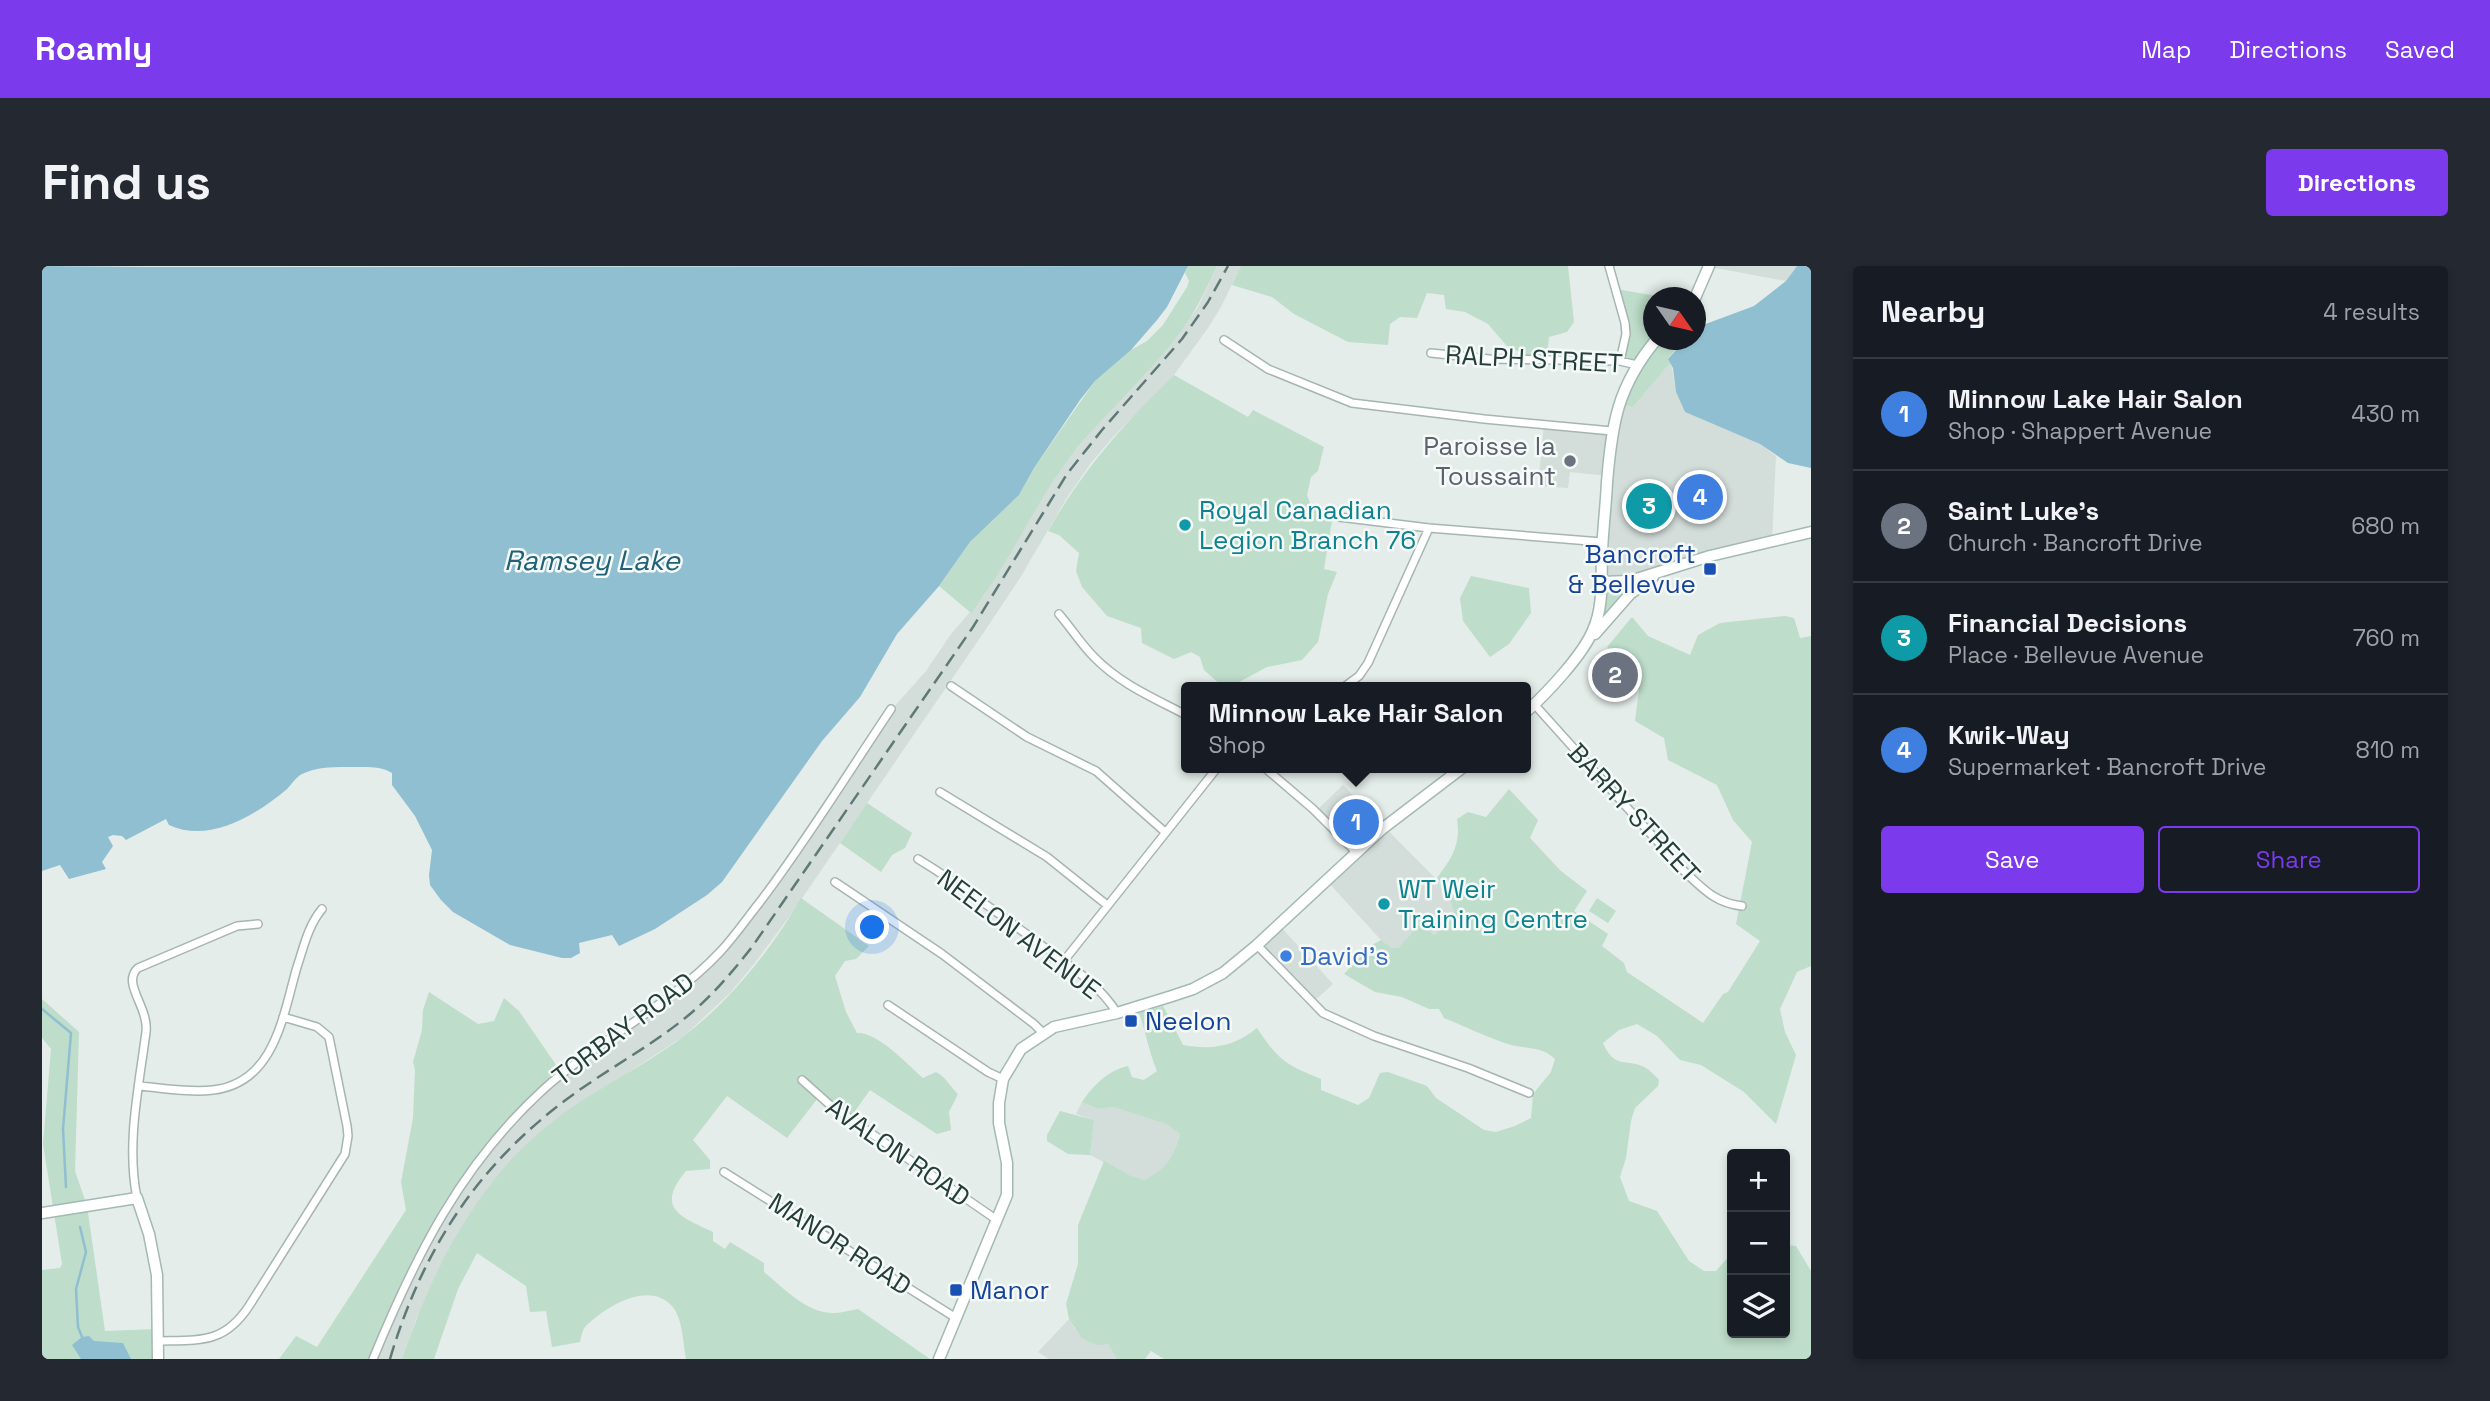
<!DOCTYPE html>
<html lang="en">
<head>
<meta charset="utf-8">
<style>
  body { margin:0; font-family:"Space Grotesk",sans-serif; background:#242831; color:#f1f3f6 }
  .controls { position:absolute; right:21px; bottom:21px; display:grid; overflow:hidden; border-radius:7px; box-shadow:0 4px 10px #0003 }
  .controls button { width:63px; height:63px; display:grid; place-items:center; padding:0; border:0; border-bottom:2px solid #363941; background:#171b24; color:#f1f3f6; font:35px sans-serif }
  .compass { position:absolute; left:1601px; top:21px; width:63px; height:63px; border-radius:50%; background:#171b24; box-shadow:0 4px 10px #0003; rotate:124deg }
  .you { position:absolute; left:831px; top:662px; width:24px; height:24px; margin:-18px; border:5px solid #fff; border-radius:50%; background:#1a73e8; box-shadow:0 0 0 10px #1a73e833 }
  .badge { display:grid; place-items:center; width:46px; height:46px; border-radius:50%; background:#7c3aed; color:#fff; font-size:23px; font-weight:700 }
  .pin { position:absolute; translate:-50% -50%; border:4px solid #fff; box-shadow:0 2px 7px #0006 }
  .popup { position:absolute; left:1139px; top:416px; width:350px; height:91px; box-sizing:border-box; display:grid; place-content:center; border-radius:7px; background:#171b24; filter:drop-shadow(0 2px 5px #0005); font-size:23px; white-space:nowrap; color:#9ea1a6 }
  .popup b { font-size:26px; color:#f1f3f6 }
  .popup::after { content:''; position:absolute; left:50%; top:100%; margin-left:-14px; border:14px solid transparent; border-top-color:#171b24 }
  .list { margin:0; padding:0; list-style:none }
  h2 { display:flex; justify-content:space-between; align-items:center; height:91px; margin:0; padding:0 28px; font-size:30px }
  h2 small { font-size:23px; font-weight:400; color:#9ea1a6 }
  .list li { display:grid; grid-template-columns:46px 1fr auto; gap:21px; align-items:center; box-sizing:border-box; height:112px; padding:0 28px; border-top:2px solid #363941 }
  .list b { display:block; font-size:26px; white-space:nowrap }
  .list p { margin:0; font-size:23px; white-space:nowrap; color:#9ea1a6 }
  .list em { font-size:23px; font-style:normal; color:#9ea1a6 }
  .actions { display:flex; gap:14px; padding:21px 28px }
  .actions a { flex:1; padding:16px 0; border:2px solid #7c3aed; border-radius:7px; text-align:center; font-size:24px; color:#7c3aed }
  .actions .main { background:#7c3aed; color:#fff }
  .icon { flex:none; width:38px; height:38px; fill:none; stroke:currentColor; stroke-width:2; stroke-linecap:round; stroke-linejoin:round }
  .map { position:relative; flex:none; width:1769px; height:1093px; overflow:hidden; border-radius:7px }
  header { display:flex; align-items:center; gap:42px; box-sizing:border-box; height:98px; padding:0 35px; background:#7c3aed; color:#fff }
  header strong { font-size:33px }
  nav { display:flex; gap:38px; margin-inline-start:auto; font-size:24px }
  .intro { display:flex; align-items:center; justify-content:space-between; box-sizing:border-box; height:168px; padding:0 42px }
  h1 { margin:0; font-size:49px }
  .button { padding:18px 32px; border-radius:7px; background:#7c3aed; color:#fff; font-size:24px; font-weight:700 }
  main { display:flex; gap:42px; padding:0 42px }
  aside { flex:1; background:#171b24; border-radius:7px; box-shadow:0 4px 10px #0003 }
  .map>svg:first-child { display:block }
  .built { fill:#d3ddd9 }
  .green { fill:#beddca }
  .water { fill:#8fbfd0 }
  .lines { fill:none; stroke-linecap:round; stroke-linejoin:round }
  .stream { stroke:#8fbfd0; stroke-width:2.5 }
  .street-casing { stroke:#a7b5b2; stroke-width:10 }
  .secondary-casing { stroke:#a3b9b3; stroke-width:13 }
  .street { stroke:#fff; stroke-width:7 }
  .secondary { stroke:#fff; stroke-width:10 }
  .rail { stroke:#5f7a75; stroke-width:2.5; stroke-dasharray:14 7; stroke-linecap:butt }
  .worship-dot { fill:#6b7280; stroke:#f5faf8; stroke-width:2.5 }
  .culture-dot { fill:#0f9aa8; stroke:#f5faf8; stroke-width:2.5 }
  .transit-dot { fill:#1a4fb4; stroke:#f5faf8; stroke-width:2.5 }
  .shop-dot { fill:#3f7fe0; stroke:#f5faf8; stroke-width:2.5 }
  .labels { text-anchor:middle; stroke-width:5; stroke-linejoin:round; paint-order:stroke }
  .street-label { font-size:26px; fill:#243e3a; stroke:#f5faf8 }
  .worship-label { font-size:26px; fill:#5b616d; stroke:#f5faf8; text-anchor:end }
  .culture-label { font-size:26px; fill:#0d838f; stroke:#f5faf8; text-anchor:start }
  .transit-label { font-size:26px; fill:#164399; stroke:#f5faf8; text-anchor:start }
  .shop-label { font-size:26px; fill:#366cbe; stroke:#f5faf8; text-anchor:start }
  .water-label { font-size:28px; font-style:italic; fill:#206178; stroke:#f5faf8 }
</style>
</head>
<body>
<header>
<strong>Roamly</strong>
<nav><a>Map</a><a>Directions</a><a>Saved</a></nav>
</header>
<div class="intro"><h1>Find us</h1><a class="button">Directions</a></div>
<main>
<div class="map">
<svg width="1769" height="1093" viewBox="0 0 1769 1093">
  <rect width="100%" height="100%" fill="#e4edea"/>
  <path class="built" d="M1175,0H1199L1180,39L1166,62L1132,109L1072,170L1049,197L1026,230L978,312L942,366L750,647L712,698L688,727L642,770L509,857L476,887L427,949L374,1053L360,1093H331L370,1003L443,888L504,822L620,736L686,678L850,443L884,405L909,368L942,330L993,242L1020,201L1052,162L1138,66L1156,41Z
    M1755,0L1744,15L1668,1V0Z
    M1629,96L1634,126L1643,146L1718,178L1734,190L1730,276L1559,317L1567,210L1528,206L1526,222L1496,220L1502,158L1570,164L1578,137L1592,140Z
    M1301,519L1406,625L1413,649L1392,669L1379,657L1356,682H1350L1339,674L1285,615L1314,586L1274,545Z
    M1238,660L1291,718L1270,737L1216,680Z
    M1040,836L1056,843L1071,841L1124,858L1138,868L1130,892L1123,903L1103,914L1087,909L1048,889L1052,854L1034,848Z
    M1027,1053L1033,1063L1066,1078L1075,1093H1007L996,1086Z"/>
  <path class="green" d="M1146,0H1175C1164,23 1154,45 1139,65C1103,114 1055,153 1020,202C987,249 964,302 929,347L897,320L928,276L977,229L992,202L1053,115L1089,84L1105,75L1121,59L1145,21L1147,15L1143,7Z
    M1199,0H1526L1532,56L1525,66L1507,71L1505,90L1487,91L1464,79L1446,58L1423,46L1404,43L1402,29L1385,27L1375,52L1358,51L1348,58L1346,79L1306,76L1252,48L1230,31L1190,19Z
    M1574,23L1620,31L1612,32V74H1643L1626,92L1629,96L1591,141L1578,137L1596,99L1579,95L1584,68Z
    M1132,109L1206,151L1211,144L1282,181L1276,205L1269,211L1265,229L1269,240L1290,255L1282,303L1295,306L1286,328L1276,376L1260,394L1225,401L1188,421H1181L1162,404L1158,391L1149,386L1132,393L1100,377L1099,362L1065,350L1040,321L1034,305L1037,287L1017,269L1006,265C1043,201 1080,160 1132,109Z
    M1616,307L1553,363L1559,317Z
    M1429,310L1487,322L1489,347L1467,378L1448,391L1421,355L1418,332Z
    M1743,350L1752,352L1758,372L1769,370V700L1755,706L1738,743L1743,766L1754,789L1734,858L1702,826L1659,799L1638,794L1615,770L1595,758L1577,764L1561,777C1573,805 1585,791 1604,802C1609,805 1613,810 1617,814L1616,820L1593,842L1589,855L1584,892L1578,911L1587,935L1615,945L1647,995L1662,1005H1674L1690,987V1067H1743V979L1754,980L1769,1005V1093H1122L1109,1085L1103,1093H1075L1066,1078L1054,1079L1040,1072L1027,1053L1024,1038L1036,998V959L1062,895L1087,909L1103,914C1127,900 1130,894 1138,868L1124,858L1071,841L1056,843L1040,836C1051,820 1066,804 1086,800L1090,811L1102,814L1115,805C1107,786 1104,767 1097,747L1121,740L1141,779C1170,784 1192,781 1215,762C1236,794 1244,799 1279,813V824L1316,839L1327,832L1338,807L1346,806L1385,820L1394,832L1442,864L1454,866L1473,860L1489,852L1491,828L1509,806L1513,793C1499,779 1481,784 1463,777C1442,770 1422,760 1402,752L1397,743H1387L1360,731L1333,726L1302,708L1330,679L1339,674L1350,682H1356L1379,657L1392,669L1413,650L1406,625L1395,612C1410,592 1419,579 1415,553L1426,546L1444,551L1467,523L1496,554L1488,572L1519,605L1545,625L1532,645L1566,668L1560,680L1582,697L1585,706L1661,757L1681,728L1686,726L1718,675L1694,658L1710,576L1691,554L1675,519L1626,494L1622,472L1593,455L1597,424L1588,407L1565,381L1590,351L1606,370L1648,389L1656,369L1678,357Z
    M825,537L870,567L863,582L850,589L839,606L798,577Z
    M759,632L827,680L814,693L803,695L793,710L804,746L815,767C836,766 865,798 881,812L894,806C905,812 907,820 916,828L907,846L909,864L895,868L828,824L808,852L779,828L745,872L685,830L651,874L668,894V903L644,905C613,942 638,951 671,966V975L683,983L688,976L722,997V1006C739,1020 760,1042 782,1046C793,1049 805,1045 816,1043L888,1093H644C641,1077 641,1053 630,1040C606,1014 563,1041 543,1061C540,1065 539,1071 538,1076L510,1081L504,1045L488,1046L484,1020L435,987L416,1023L392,1093H360C390,1005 434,916 509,857C550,824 600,802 642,770C689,734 730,683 759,632Z
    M1555,632L1574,645L1566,657L1547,645Z
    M387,726L436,758L452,755L462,732L477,745L521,809L464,863L396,955L331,1093H237L254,1070L275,1081L364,944L359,916L371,852L373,804L371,796L380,764L381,744Z
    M0,733L37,766L33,905L45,940L63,1065L116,1063L117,1093H0V1004L18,1002L20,998L1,878L9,783L0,772Z
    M1018,845L1052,854L1048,889L1026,888L1005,875V869Z"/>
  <path class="water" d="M0,0L106,1L1146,0L1125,41L1115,54L1089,84L1053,115L1038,134L992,202L977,229L928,276L897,320L855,368L818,431L780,475L680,616L665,629L613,663L577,680L570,669L537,677L538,687L529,692H520L468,679L411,646L399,634L388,619L387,609L390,584L373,550L350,519V507C339,500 326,501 314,501C296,501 276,500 260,508C254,511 250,518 245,523C214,549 168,578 127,559L124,553L84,574L80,570L71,569L66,571L71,580L60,596L64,603L27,613L18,599L0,605Z
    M1755,0H1769V202L1746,197L1718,178L1643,146L1634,126L1631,102L1626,93L1643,74H1654V64L1661,59L1712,40L1744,15Z
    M47,1070L52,1075L81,1077L89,1093H39L30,1079L40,1071Z"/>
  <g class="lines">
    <path class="stream" d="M0,743L29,767L21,863L24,921
      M38,961L44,986L34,1023L36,1061L40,1071"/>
    <defs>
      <path id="street" d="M1567,0L1583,57L1584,68L1578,95
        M1182,74L1226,103L1310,137L1442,153L1570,165
        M1389,87L1447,93L1578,95L1595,99
        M1297,251L1387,262L1560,276
        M1017,348C1029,362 1039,378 1052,391C1078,418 1112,432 1144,449
        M909,420L985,471L1054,505L1123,566
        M1302,421L1317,410L1326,397L1387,262
        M1492,438L1643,606C1662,624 1674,637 1700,640
        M1223,502L1271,543L1314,586
        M898,526L1005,591L1065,639
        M876,593C917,618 956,647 995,676C1023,697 1057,717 1075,747
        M793,616L900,688L992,758L1001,767
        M1215,679L1281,747L1332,770L1426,802L1487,827
        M1021,696L1175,502
        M846,739L946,806L961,813
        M760,814L788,839L955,954
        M97,820C121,822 148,827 171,824C233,817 241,749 255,701C262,680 266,660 280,643
        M682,906L914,1052
        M95,932C84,878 97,820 104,766C107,741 79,717 96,702L195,660L216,658
        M116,1075C158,1074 182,1078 207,1040L303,888L306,870L305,860L287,771L275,761L241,751
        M331,1093C373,991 419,898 503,822C558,773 627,740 678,686C693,670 705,652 718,636C765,574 806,507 849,443"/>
      <path id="secondary" d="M1653,32L1667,0
        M1559,316L1588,315L1668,290L1769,266
        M1553,368L1588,328L1611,311
        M1484,446C1504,428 1541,389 1551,364C1562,340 1559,311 1560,286C1561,262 1564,239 1565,216C1570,158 1575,121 1614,74
        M0,947L95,932L107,968L115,1009L116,1093
        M897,1093L965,929V897L957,857V837L961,813L979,783L1012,761L1075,747L1130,730L1151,723L1181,707L1215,679L1340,563L1420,502"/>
    </defs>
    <use href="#street" class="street-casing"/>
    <use href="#secondary" class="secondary-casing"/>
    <use href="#street" class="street"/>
    <use href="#secondary" class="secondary"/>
    <path class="rail" d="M348,1093C380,985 434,901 525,833C565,803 610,780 648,748C672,728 691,705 710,681L931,361L1025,208L1060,164L1140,73L1166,36L1186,0"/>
  </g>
  <circle class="worship-dot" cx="1528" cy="195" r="7"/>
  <g class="culture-dot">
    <circle cx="1143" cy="259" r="7"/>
    <circle cx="1342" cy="638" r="7"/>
  </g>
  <g class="transit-dot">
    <rect x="1661" y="296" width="14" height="14" rx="3.5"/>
    <rect x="1082" y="748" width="14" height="14" rx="3.5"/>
    <rect x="907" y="1017" width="14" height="14" rx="3.5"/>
  </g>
  <circle class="shop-dot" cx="1244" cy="690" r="7"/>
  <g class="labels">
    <g class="street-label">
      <text transform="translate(1492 93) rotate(3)" y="9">RALPH STREET</text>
      <text transform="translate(1592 547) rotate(47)" y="9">BARRY STREET</text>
      <text transform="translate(977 668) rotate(37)" y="9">NEELON AVENUE</text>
      <text transform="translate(581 763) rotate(-37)" y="9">TORBAY ROAD</text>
      <text transform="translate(856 886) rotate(35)" y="9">AVALON ROAD</text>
      <text transform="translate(798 978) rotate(33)" y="9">MANOR ROAD</text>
    </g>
    <g class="worship-label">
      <text x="1514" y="189">Paroisse la<tspan x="1514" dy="30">Toussaint</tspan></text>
    </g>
    <g class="culture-label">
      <text x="1157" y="253">Royal Canadian<tspan x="1157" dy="30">Legion Branch 76</tspan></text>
      <text x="1356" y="632">WT Weir<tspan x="1356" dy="30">Training Centre</tspan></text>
    </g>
    <g class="transit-label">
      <text x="1654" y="297" text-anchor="end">Bancroft<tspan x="1654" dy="30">&amp; Bellevue</tspan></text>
      <text x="1103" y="764">Neelon</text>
      <text x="928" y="1033">Manor</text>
    </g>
    <g class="shop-label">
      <text x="1258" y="699">David's</text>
    </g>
    <g class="water-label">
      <text x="550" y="304">Ramsey Lake</text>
    </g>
  </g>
</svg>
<div class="controls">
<button>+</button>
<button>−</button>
<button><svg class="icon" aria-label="layers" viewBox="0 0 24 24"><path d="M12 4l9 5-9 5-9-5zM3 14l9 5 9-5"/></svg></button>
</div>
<svg class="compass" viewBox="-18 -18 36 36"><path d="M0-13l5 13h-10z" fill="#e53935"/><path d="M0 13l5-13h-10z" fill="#9ea1a6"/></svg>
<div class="you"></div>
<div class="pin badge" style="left:1314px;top:556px;background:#3f7fe0">1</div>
<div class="popup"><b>Minnow Lake Hair Salon</b>Shop</div>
<div class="pin badge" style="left:1573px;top:409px;background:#6b7280">2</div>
<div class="pin badge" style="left:1607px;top:240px;background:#0f9aa8">3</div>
<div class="pin badge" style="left:1658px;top:231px;background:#3f7fe0">4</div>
</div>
<aside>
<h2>Nearby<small>4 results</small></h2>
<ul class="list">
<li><span class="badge" style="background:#3f7fe0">1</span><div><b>Minnow Lake Hair Salon</b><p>Shop · Shappert Avenue</p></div><em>430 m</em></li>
<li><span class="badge" style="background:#6b7280">2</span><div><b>Saint Luke's</b><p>Church · Bancroft Drive</p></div><em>680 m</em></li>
<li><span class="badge" style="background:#0f9aa8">3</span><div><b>Financial Decisions</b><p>Place · Bellevue Avenue</p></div><em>760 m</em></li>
<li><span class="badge" style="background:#3f7fe0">4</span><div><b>Kwik-Way</b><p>Supermarket · Bancroft Drive</p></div><em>810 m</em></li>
</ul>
<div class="actions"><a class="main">Save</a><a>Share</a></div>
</aside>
</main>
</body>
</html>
